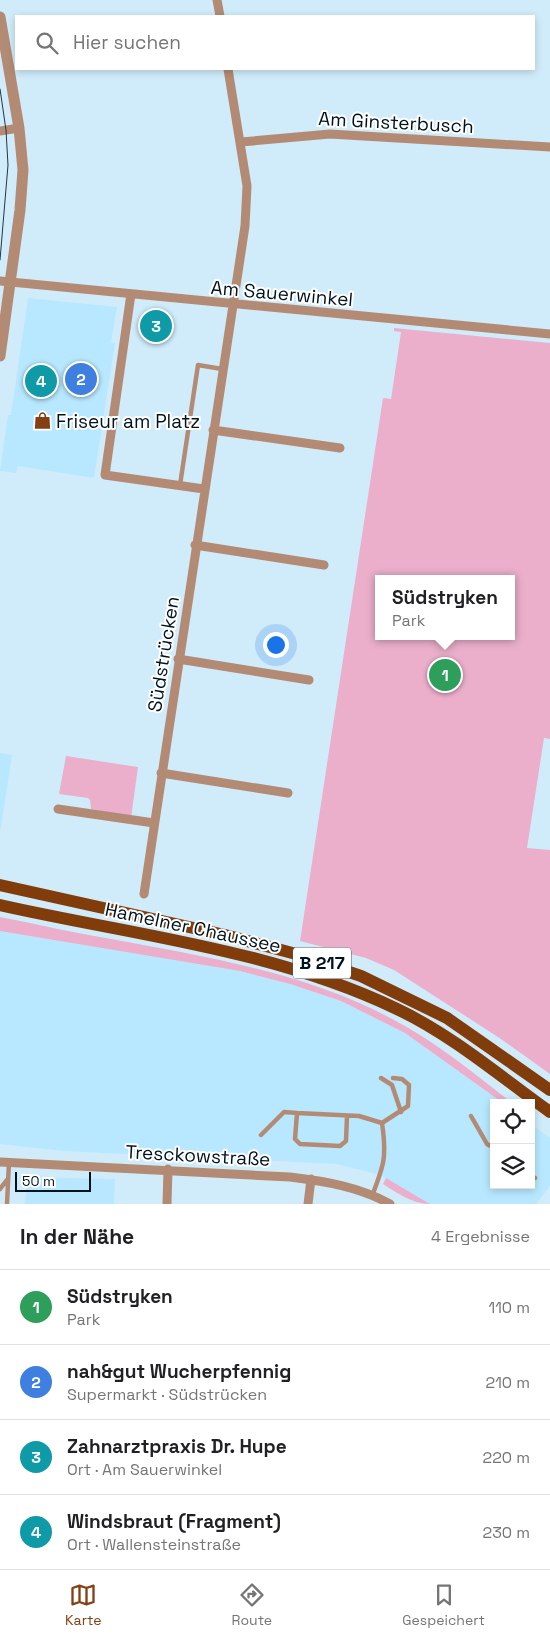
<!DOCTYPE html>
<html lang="de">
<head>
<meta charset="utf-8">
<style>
  body { margin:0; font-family:"Space Grotesk",sans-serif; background:#f6f6f6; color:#202124 }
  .controls { position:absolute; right:15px; bottom:15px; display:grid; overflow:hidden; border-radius:0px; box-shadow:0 2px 8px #0003 }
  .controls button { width:45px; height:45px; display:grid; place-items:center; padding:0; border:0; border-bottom:1px solid #e0e0e0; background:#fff; color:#202124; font:25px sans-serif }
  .scale { position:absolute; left:15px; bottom:12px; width:76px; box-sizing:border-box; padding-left:5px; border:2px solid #00131d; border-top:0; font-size:14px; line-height:18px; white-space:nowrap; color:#00131d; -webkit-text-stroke:4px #fff; paint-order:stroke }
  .you { position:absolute; left:275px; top:644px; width:18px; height:18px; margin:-12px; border:4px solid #fff; border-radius:50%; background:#1a73e8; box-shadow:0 0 0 8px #1a73e833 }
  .badge { display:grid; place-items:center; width:32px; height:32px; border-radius:50%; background:#844014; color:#fff; font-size:16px; font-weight:700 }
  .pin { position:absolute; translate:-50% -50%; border:2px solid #fff; box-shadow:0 1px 5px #0006 }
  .popup { position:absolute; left:375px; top:575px; width:140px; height:65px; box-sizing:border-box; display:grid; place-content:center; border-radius:0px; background:#fff; filter:drop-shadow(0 1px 4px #0005); font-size:16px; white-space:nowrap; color:#757577 }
  .popup b { font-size:19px; color:#202124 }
  .popup::after { content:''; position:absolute; left:50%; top:100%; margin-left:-10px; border:10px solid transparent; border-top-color:#fff }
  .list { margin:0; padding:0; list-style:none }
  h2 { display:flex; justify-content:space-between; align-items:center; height:65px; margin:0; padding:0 20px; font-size:21px }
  h2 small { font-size:16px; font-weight:400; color:#757577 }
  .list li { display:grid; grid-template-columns:32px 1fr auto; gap:15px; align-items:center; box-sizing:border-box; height:75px; padding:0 20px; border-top:1px solid #e0e0e0 }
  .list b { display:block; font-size:19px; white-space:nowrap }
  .list p { margin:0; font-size:16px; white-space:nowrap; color:#757577 }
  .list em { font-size:16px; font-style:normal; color:#757577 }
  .icon { flex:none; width:28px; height:28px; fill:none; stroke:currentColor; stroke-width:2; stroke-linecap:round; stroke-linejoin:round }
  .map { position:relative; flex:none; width:550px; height:1204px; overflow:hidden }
  .search { position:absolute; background:#fff; box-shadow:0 2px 8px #0003; left:15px; right:15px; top:15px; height:55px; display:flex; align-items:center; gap:12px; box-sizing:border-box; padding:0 18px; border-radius:0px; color:#757577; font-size:19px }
  .sheet { height:365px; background:#fff }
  nav { display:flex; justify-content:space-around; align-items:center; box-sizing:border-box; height:70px; border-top:1px solid #e0e0e0; background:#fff; font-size:14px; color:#757577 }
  nav a { display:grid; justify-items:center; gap:2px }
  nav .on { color:#844014 }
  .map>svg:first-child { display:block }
  .built { fill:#b8e8ff }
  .green { fill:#ebafcb; fill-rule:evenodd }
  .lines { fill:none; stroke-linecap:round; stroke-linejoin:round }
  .service { stroke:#b38b75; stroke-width:4.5 }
  .minor { stroke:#b38b75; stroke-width:9 }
  .tertiary { stroke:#b38b75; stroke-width:11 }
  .primary { stroke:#813c0c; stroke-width:12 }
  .tram { stroke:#223641; stroke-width:1 }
  .labels { text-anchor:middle; stroke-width:4; stroke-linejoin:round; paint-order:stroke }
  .shield { fill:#fff; stroke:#4c5a61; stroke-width:1 }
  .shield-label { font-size:18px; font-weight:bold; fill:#00131d }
  .street-label { font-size:19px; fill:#00131d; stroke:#fff }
  .poi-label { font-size:19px; fill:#00131d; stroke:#fff; text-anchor:start }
</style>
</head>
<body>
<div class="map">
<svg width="550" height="1204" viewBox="0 0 550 1204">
  <rect width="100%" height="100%" fill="#d0ecfa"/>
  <path class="built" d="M28,298L117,307L111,343H115L94,478L18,466L16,473L0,471L8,415H11Z
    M0,753L12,755L0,833Z
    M0,931L240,971L290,984L341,1001L405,1033L503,1103H494V1185H531V1124L550,1138V1186L536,1204H430L380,1175L337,1164L64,1151L0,1144Z
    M28,1177L115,1179L114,1204H25Z"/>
  <path class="green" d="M394,328L550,343V739L544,738L527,848L550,850V1074L498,1037L394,970L366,958L300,941L383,398L391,399L401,332L394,331ZM379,579H511V636H379Z
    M66,756L138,767L131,818L91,809L90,800L88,798L59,794Z
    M0,917C37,924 74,933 111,939C207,957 308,973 394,1020C436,1042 475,1074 512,1103H503L405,1033L341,1001L290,984L240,971L0,931Z
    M386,1178L430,1204C413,1204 397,1193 383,1184Z"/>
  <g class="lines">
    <path class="service" d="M180,485L198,365L222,369
      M381,1078L392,1085L401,1112
      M347,1116L346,1141L340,1146L300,1144L295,1139L297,1113L359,1116L382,1123L408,1106L409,1085L402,1079L393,1078
      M471,1116L487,1144L494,1148
      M261,1135L284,1112L297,1113
      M531,1176L535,1178
      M0,1189L7,1180
      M372,1196C384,1165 387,1157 382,1123
      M7,1204L9,1162"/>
    <path class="minor" d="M217,0L220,16
      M0,131L19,128
      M241,142L330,134L550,147
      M0,281L550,334
      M131,294L105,475L204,489
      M213,430L340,448
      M195,545L324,565
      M178,659L309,680
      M161,773L288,793
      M58,809L154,823
      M144,894L245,226L247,186L228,69
      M0,1162L290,1177C324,1181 360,1187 390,1204
      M167,1204L168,1169
      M308,1204L311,1179"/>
    <path class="tertiary" d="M0,17L19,128L23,170L20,210L0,356"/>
    <path class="primary" d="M0,885L225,935L296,954L361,976L447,1018L550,1090
      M0,905C133,935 272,949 397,1009C452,1035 501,1077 550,1112"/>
    <path class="tram" d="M0,89L6,130L8,165L0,260"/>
  </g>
  <defs>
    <symbol id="shop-bare" viewBox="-9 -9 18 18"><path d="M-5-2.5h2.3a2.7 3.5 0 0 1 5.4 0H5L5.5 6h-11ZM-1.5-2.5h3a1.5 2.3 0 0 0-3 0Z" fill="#844014" stroke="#fff" stroke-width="2.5" paint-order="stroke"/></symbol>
  </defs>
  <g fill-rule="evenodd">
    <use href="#shop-bare" x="30" y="408" width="25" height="25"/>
  </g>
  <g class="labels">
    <rect class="shield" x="293" y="947.5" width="58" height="31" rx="4"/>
    <g class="shield-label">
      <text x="322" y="969">B 217</text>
    </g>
    <g class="street-label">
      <text transform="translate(396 122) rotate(3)" y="7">Am Ginsterbusch</text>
      <text transform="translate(282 293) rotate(5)" y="7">Am Sauerwinkel</text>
      <text transform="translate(163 654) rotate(-81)" y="7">Südstrücken</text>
      <text transform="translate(193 927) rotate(12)" y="7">Hamelner Chaussee</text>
      <text transform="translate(198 1155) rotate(3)" y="7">Tresckowstraße</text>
    </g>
    <g class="poi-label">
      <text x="56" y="428">Friseur am Platz</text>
    </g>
  </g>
</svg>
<div class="controls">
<button><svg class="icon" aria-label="locate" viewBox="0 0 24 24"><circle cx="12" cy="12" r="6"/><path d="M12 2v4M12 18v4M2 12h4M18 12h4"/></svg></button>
<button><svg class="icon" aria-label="layers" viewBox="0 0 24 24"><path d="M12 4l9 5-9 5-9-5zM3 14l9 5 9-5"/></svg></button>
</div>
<div class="scale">50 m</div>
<div class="you"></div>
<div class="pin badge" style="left:445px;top:675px;background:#2e9e5b">1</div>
<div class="popup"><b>Südstryken</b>Park</div>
<div class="pin badge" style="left:81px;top:379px;background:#3f7fe0">2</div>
<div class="pin badge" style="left:156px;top:326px;background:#0f9aa8">3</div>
<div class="pin badge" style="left:41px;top:381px;background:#0f9aa8">4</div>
<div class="search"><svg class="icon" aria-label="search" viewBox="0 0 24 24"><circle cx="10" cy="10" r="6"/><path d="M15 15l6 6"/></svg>Hier suchen</div>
</div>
<section class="sheet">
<h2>In der Nähe<small>4 Ergebnisse</small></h2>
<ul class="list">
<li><span class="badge" style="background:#2e9e5b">1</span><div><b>Südstryken</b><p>Park</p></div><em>110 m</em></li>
<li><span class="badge" style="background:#3f7fe0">2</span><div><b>nah&amp;gut Wucherpfennig</b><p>Supermarkt · Südstrücken</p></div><em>210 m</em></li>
<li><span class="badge" style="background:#0f9aa8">3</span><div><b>Zahnarztpraxis Dr. Hupe</b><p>Ort · Am Sauerwinkel</p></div><em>220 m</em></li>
<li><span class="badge" style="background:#0f9aa8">4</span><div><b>Windsbraut (Fragment)</b><p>Ort · Wallensteinstraße</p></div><em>230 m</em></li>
</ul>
</section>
<nav>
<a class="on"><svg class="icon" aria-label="map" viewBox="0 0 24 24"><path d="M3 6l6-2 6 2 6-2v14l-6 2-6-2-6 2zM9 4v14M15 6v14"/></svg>Karte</a>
<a><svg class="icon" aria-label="directions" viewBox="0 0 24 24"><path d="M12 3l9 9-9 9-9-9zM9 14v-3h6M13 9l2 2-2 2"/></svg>Route</a>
<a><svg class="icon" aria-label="saved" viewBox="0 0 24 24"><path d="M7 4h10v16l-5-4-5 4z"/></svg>Gespeichert</a>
</nav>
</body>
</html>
